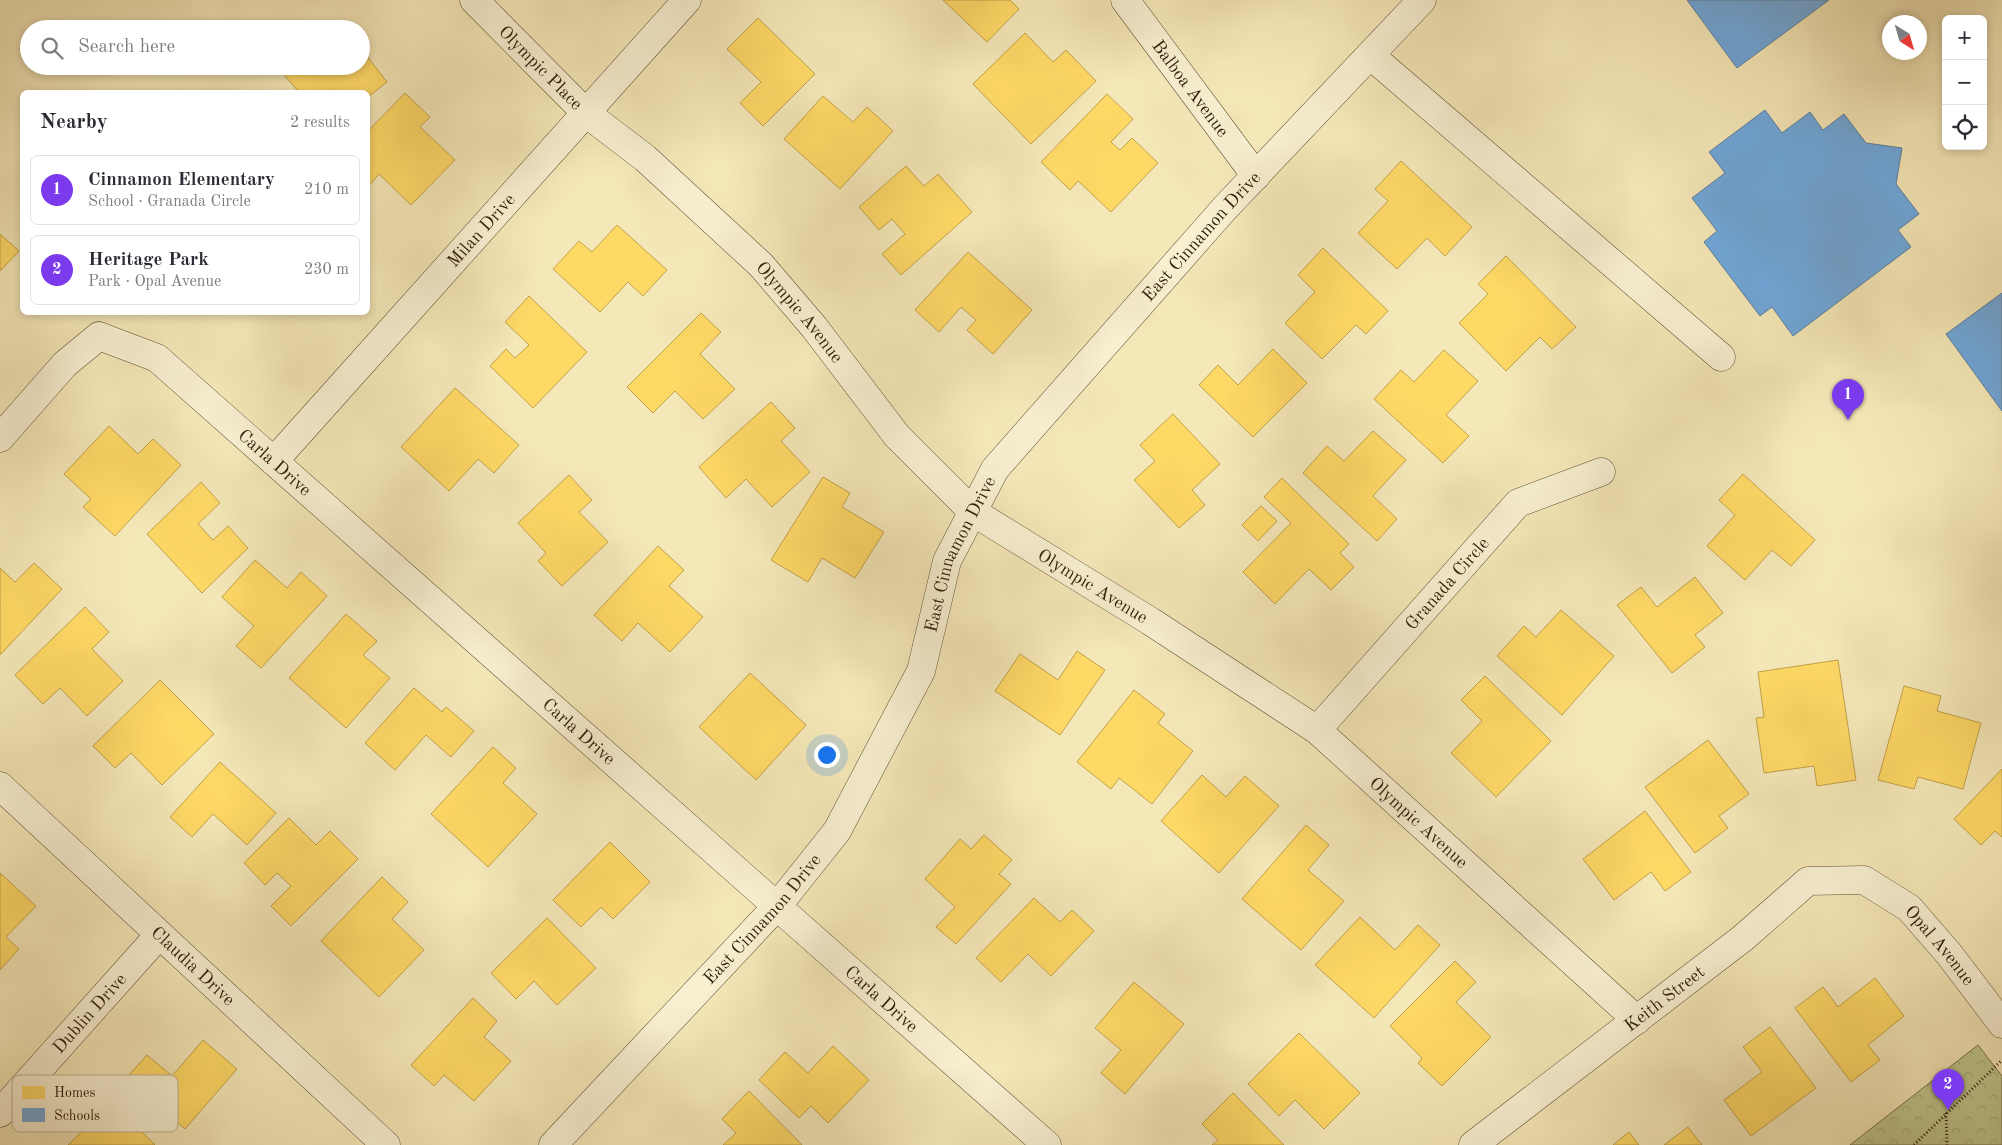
<!DOCTYPE html>
<html lang="en">
<head>
<meta charset="utf-8">
<style>
  body { margin:0; font-family:"Old Standard TT",serif; background:#f2f2f3; color:#2b2b33 }
  .controls { position:absolute; right:15px; top:15px; display:grid; overflow:hidden; border-radius:8px; box-shadow:0 2px 8px #0003 }
  .controls button { width:45px; height:45px; display:grid; place-items:center; padding:0; border:0; border-bottom:1px solid #e1e1e2; background:#fff; color:#2b2b33; font:25px sans-serif }
  .compass { position:absolute; left:1882px; top:15px; width:45px; height:45px; border-radius:50%; background:#fff; box-shadow:0 2px 8px #0003; rotate:143deg }
  .you { position:absolute; left:826px; top:754px; width:18px; height:18px; margin:-12px; border:4px solid #fff; border-radius:50%; background:#1a73e8; box-shadow:0 0 0 8px #1a73e833 }
  .badge { display:grid; place-items:center; width:32px; height:32px; border-radius:50%; background:#7c3aed; color:#fff; font-size:16px; font-weight:700 }
  .pin { position:absolute; translate:-50% -41px; filter:drop-shadow(0 1px 2px #0008) }
  .pin::after { content:''; position:absolute; top:26px; width:18px; height:15px; background:inherit; clip-path:polygon(0 0,100% 0,50% 100%) }
  .list { margin:0; padding:0; list-style:none }
  h2 { display:flex; justify-content:space-between; align-items:center; height:65px; margin:0; padding:0 20px; font-size:21px }
  h2 small { font-size:16px; font-weight:400; color:#7c7c81 }
  .list li { display:grid; grid-template-columns:32px 1fr auto; gap:15px; align-items:center; box-sizing:border-box; height:70px; margin:0 10px 10px; padding:0 10px; border:1px solid #e1e1e2; border-radius:8px }
  .list b { display:block; font-size:19px; white-space:nowrap }
  .list p { margin:0; font-size:16px; white-space:nowrap; color:#7c7c81 }
  .list em { font-size:16px; font-style:normal; color:#7c7c81 }
  .icon { flex:none; width:28px; height:28px; fill:none; stroke:currentColor; stroke-width:2; stroke-linecap:round; stroke-linejoin:round }
  .map { position:relative; flex:none; width:2002px; height:1145px; overflow:hidden }
  .search { position:absolute; background:#fff; box-shadow:0 2px 8px #0003; left:20px; top:20px; width:350px; height:55px; display:flex; align-items:center; gap:12px; box-sizing:border-box; padding:0 18px; border-radius:28px; color:#7c7c81; font-size:19px }
  .panel { position:absolute; background:#fff; box-shadow:0 2px 8px #0003; left:20px; top:90px; width:350px; height:225px; border-radius:8px }
  .map>svg:first-child { display:block }
  .park { fill:url(#park-crowns); stroke:#76714a }
  .homes { fill:#ffd966; stroke:#c0a14a }
  .schools { fill:#6fa8dc; stroke:#5c7e9d }
  .lines { fill:none; stroke-linecap:round; stroke-linejoin:round }
  .minor-casing { stroke:#605035; stroke-width:29 }
  .path { stroke:#2e1d09; stroke-width:3; stroke-dasharray:1 2.5; stroke-linecap:butt }
  .minor { stroke:#f8f0d1; stroke-width:28 }
  .labels { text-anchor:middle; stroke-width:5; stroke-linejoin:round; paint-order:stroke }
  .street-label { font-size:18px; fill:#2e1d09; stroke:#f8f0d1 }
  .key { fill:#f8f0d1; stroke:#bbb195; stroke-width:1 }
  .key-label { font-size:14px; fill:#2e1d09 }
</style>
</head>
<body>
<div class="map">
<svg width="2002" height="1145" viewBox="0 0 2002 1145">
  <defs>
    <pattern id="park-crowns" width="20" height="18" patternUnits="userSpaceOnUse" patternTransform="scale(1.25)"><rect width="20" height="18" fill="#bfc58c"/><path d="M2 6a3 3 0 1 1 6 0M12 15a3 3 0 1 1 6 0" fill="none" stroke="#a4a977"/></pattern>
  </defs>
  <rect width="100%" height="100%" fill="#f5e8b8"/>
  <filter id="stains"><feTurbulence type="fractalNoise" baseFrequency=".004" numOctaves="4"/><feColorMatrix values="0 0 0 0 .2 0 0 0 0 .09 0 0 0 0 .02 0 0 0 .5 -.17"/></filter>
  <radialGradient id="worn" r=".72"><stop offset=".6" stop-color="#630" stop-opacity="0"/><stop offset="1" stop-color="#630" stop-opacity=".3"/></radialGradient>
  <path class="park" d="M1978,1045L2002,1076V1145H1850Z"/>
  <path class="homes" d="M943,0H1010L1019,9L987,42Z
    M758,18L815,74L763,126L740,103L761,82L727,49Z
    M1025,33L1053,62L1066,50L1096,81L1031,144L973,84Z
    M363,51L387,82L368,97V92H299L277,67L361,66V53Z
    M405,93L430,117L420,127L455,160L411,205L379,174L368,187V131Z
    M1107,94L1133,119L1111,142L1120,150L1132,138L1158,163L1111,212L1078,181L1070,190L1041,162Z
    M823,96L853,122L867,107L893,131L840,189L784,139Z
    M1401,161L1472,227L1445,256L1427,238L1397,269L1358,233L1388,201L1375,189Z
    M906,166L924,186L938,174L972,212L901,275L882,254L905,234L892,219L879,230L859,207Z
    M617,225L667,270L643,296L628,282L600,312L553,269L579,241L592,252Z
    M0,234L19,251L0,271Z
    M1323,248L1388,311L1366,334L1356,325L1322,359L1285,323L1315,292L1298,275Z
    M968,252L1032,310L993,354L967,330L976,320L961,307L939,332L915,310Z
    M1506,256L1576,327L1552,349L1540,337L1506,371L1459,323L1488,294L1478,284Z
    M529,296L587,352L533,408L490,366L506,349L515,358L529,345L505,322Z
    M701,313L721,332L700,354L735,389L703,419L675,391L653,413L627,387Z
    M1273,349L1307,383L1253,437L1199,385L1218,365L1238,385Z
    M1444,350L1478,381L1446,415L1469,436L1443,463L1374,399L1401,370L1414,382Z
    M455,388L519,445L494,473L478,459L449,491L401,447Z
    M771,402L795,428L781,441L810,472L772,507L746,479L726,498L699,467Z
    M1173,414L1220,464L1192,490L1205,505L1179,528L1134,480L1155,461L1140,445Z
    M109,426L138,454L153,439L181,465L115,536L83,507L91,499L64,474Z
    M1373,431L1406,460L1373,496L1397,519L1377,541L1303,473L1327,446L1344,461Z
    M1743,474L1815,540L1791,566L1772,550L1745,580L1707,546L1735,515L1719,500Z
    M569,475L592,500L579,512L608,542L562,586L538,561L546,553L518,523Z
    M823,477L850,493L842,507L884,532L855,578L822,558L808,582L771,560Z
    M1282,478L1349,544L1340,553L1354,567L1331,590L1309,569L1275,604L1243,572L1291,523L1264,497Z
    M201,482L220,503L198,524L213,540L228,526L248,548L202,593L147,534Z
    M1261,506L1277,521L1258,541L1242,525Z
    M658,546L684,570L669,586L703,617L670,652L638,623L622,641L594,615Z
    M255,560L287,588L301,572L327,596L261,668L236,646L254,626L222,597Z
    M34,563L62,589L0,655V568L15,582Z
    M1695,577L1723,613L1695,635L1705,647L1672,673L1617,605L1641,587L1657,607Z
    M85,607L109,632L92,649L123,681L87,716L60,688L43,704L15,675Z
    M1561,610L1614,656L1562,715L1497,656L1524,626L1536,637Z
    M346,614L377,641L363,655L390,678L346,728L289,678Z
    M1077,651L1105,670L1060,735L995,691L1020,654L1058,680Z
    M1838,660L1856,780L1817,786L1814,766L1764,773L1756,718L1764,717L1758,672Z
    M750,673L806,725L756,780L699,727Z
    M1485,676L1551,741L1496,797L1451,753L1482,721L1461,700Z
    M160,680L214,734L162,785L131,753L115,768L93,746Z
    M1904,686L1941,696L1937,711L1981,723L1963,789L1918,777L1914,789L1878,780Z
    M414,688L442,712L446,707L474,731L451,757L426,735L395,770L365,743Z
    M1134,690L1165,714L1158,723L1193,751L1152,804L1119,778L1111,789L1077,762Z
    M1708,740L1749,794L1719,816L1728,828L1695,853L1645,787Z
    M493,747L516,768L503,783L537,814L488,867L431,814Z
    M220,762L276,813L247,845L213,814L192,837L170,817Z
    M2002,769V837L1995,831L1981,845L1954,819Z
    M1202,775L1226,797L1245,776L1279,806L1219,873L1161,821Z
    M1645,811L1691,872L1665,891L1651,872L1614,900L1583,859Z
    M289,818L316,845L330,831L358,859L291,926L271,906L291,886L277,873L265,885L244,863Z
    M1306,825L1329,845L1308,870L1344,901L1301,950L1242,899Z
    M984,835L1012,860L999,874L1011,884L956,944L936,927L955,907L925,879L960,839L971,849Z
    M610,842L650,882L613,919L601,907L581,927L553,900Z
    M0,873L36,906L6,937L19,949L0,970Z
    M382,877L408,902L392,919L424,950L379,997L321,941Z
    M1034,898L1060,922L1072,910L1094,931L1051,976L1028,954L1001,982L976,958Z
    M1360,917L1395,950L1418,925L1440,945L1374,1018L1315,965Z
    M547,918L596,968L557,1005L534,981L516,999L491,973Z
    M1455,961L1476,982L1456,1002L1491,1037L1442,1086L1418,1063L1422,1058L1390,1026Z
    M1875,978L1904,1016L1868,1045L1880,1060L1851,1082L1795,1008L1823,987L1838,1007Z
    M1134,982L1184,1024L1125,1094L1101,1073L1121,1050L1095,1028Z
    M473,998L497,1021L484,1037L511,1061L474,1101L444,1075L434,1086L411,1065Z
    M1770,1027L1816,1088L1751,1136L1724,1100L1762,1072L1743,1047Z
    M1299,1033L1360,1093L1324,1129L1295,1100L1279,1116L1248,1084Z
    M203,1040L237,1069L185,1129L126,1078L147,1055L172,1076Z
    M833,1046L869,1080L828,1123L811,1106L799,1118L759,1080L785,1052L808,1073Z
    M749,1091L802,1145H723L736,1133L722,1119Z
    M1233,1093L1284,1145H1212L1218,1140L1202,1124Z
    M112,1102L155,1145H68Z
    M1688,1127L1702,1145H1664Z
    M1629,1132L1639,1145H1613Z"/>
  <path class="schools" d="M1687,0H1829L1737,68Z
    M1765,110L1782,133L1810,112L1823,130L1844,114L1866,143L1902,148L1896,184L1919,214L1898,230L1911,247L1793,336L1772,307L1760,316L1704,242L1717,231L1692,198L1725,173L1709,152Z
    M2002,293V411L1946,334Z"/>
  <g class="lines">
    <defs>
      <g id="minor">
        <path id="s1" d="M474,0L586,113L645,158L761,265L814,327L897,436L973,512L1150,621L1317,730L1637,1020"/>
        <path id="s2" d="M1125,0L1256,176"/>
        <path d="M1370,55L1721,357"/>
        <path id="s3" d="M0,438L65,364L99,336L157,358L1047,1145"/>
        <path id="s4" d="M274,461L687,0"/>
        <path id="s5" d="M1317,730L1518,503L1601,472"/>
        <path id="s6" d="M0,786L386,1145"/>
        <path id="s7" d="M0,1113L159,935"/>
        <path id="s8" d="M553,1145L778,905L837,831L921,671L947,561L995,469L1224,209L1422,0"/>
        <path id="s9" d="M1473,1145L1743,938L1808,881L1864,880L1909,908L1949,954L2002,1024"/>
      </g>
    </defs>
    <use href="#minor" class="minor-casing"/>
    <path class="path" d="M1946,1113L1947,1145
      M1914,1145L2002,1060"/>
    <use href="#minor" class="minor"/>
  </g>
  <g class="labels">
    <g class="street-label">
      <text dy="6" stroke="none"><textPath href="#s1" startOffset="95">Olympic Place</textPath></text>
      <text dy="6" stroke="none"><textPath href="#s2" startOffset="110">Balboa Avenue</textPath></text>
      <text dy="6" stroke="none"><textPath href="#s4" startOffset="310">Milan Drive</textPath></text>
      <text dy="6" stroke="none"><textPath href="#s8" startOffset="1132">East Cinnamon Drive</textPath></text>
      <text dy="6" stroke="none"><textPath href="#s1" startOffset="452">Olympic Avenue</textPath></text>
      <text dy="6" stroke="none"><textPath href="#s3" startOffset="362">Carla Drive</textPath></text>
      <text dy="6" stroke="none"><textPath href="#s8" startOffset="728">East Cinnamon Drive</textPath></text>
      <text dy="6" stroke="none"><textPath href="#s5" startOffset="196">Granada Circle</textPath></text>
      <text dy="6" stroke="none"><textPath href="#s1" startOffset="858">Olympic Avenue</textPath></text>
      <text dy="6" stroke="none"><textPath href="#s3" startOffset="768">Carla Drive</textPath></text>
      <text dy="6" stroke="none"><textPath href="#s1" startOffset="1262">Olympic Avenue</textPath></text>
      <text dy="6" stroke="none"><textPath href="#s8" startOffset="308">East Cinnamon Drive</textPath></text>
      <text dy="6" stroke="none"><textPath href="#s9" startOffset="584">Opal Avenue</textPath></text>
      <text dy="6" stroke="none"><textPath href="#s6" startOffset="264">Claudia Drive</textPath></text>
      <text dy="6" stroke="none"><textPath href="#s9" startOffset="241">Keith Street</textPath></text>
      <text dy="6" stroke="none"><textPath href="#s3" startOffset="1172">Carla Drive</textPath></text>
      <text dy="6" stroke="none"><textPath href="#s7" startOffset="134">Dublin Drive</textPath></text>
    </g>
  </g>
  <rect x="12" y="1075" width="166" height="57" rx="8" class="key"/>
  <rect x="22" y="1086" width="23" height="13" fill="#ffd966"/>
  <rect x="22" y="1108" width="23" height="14" fill="#6fa8dc"/>
  <g class="key-label">
    <text x="54" y="1097">Homes</text>
    <text x="54" y="1120">Schools</text>
  </g>
  <rect width="100%" height="100%" filter="url(#stains)"/>
  <rect width="100%" height="100%" fill="url(#worn)"/>
</svg>
<div class="controls">
<button>+</button>
<button>−</button>
<button><svg class="icon" aria-label="locate" viewBox="0 0 24 24"><circle cx="12" cy="12" r="6"/><path d="M12 2v4M12 18v4M2 12h4M18 12h4"/></svg></button>
</div>
<svg class="compass" viewBox="-18 -18 36 36"><path d="M0-13l5 13h-10z" fill="#e53935"/><path d="M0 13l5-13h-10z" fill="#7c7c81"/></svg>
<div class="you"></div>
<div class="pin badge" style="left:1848px;top:420px">1</div>
<div class="pin badge" style="left:1948px;top:1110px">2</div>
<div class="search"><svg class="icon" aria-label="search" viewBox="0 0 24 24"><circle cx="10" cy="10" r="6"/><path d="M15 15l6 6"/></svg>Search here</div>
<section class="panel">
<h2>Nearby<small>2 results</small></h2>
<ul class="list">
<li><span class="badge">1</span><div><b>Cinnamon Elementary</b><p>School · Granada Circle</p></div><em>210 m</em></li>
<li><span class="badge">2</span><div><b>Heritage Park</b><p>Park · Opal Avenue</p></div><em>230 m</em></li>
</ul>
</section>
</div>
</body>
</html>
